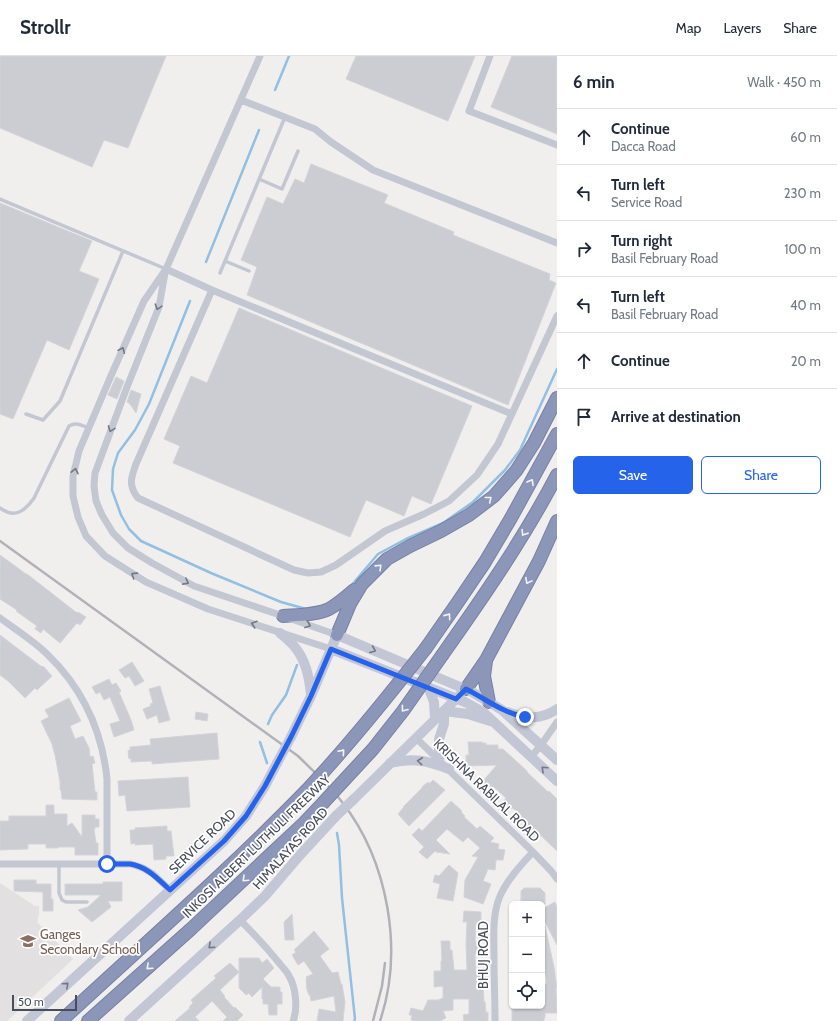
<!DOCTYPE html>
<html lang="en">
<head>
<meta charset="utf-8">
<style>
  body { margin:0; font-family:Cabin,sans-serif; background:#f6f6f7; color:#1f2937 }
  .controls { position:absolute; right:12px; bottom:12px; display:grid; overflow:hidden; border-radius:6px; box-shadow:0 1px 3px #0004 }
  .controls button { width:36px; height:36px; display:grid; place-items:center; padding:0; border:0; border-bottom:1px solid #e0e1e3; background:#fff; color:#1f2937; font:20px sans-serif }
  .scale { position:absolute; left:12px; bottom:10px; width:65px; box-sizing:border-box; padding-left:4px; border:2px solid #484d5a; border-top:0; font-size:11px; line-height:14px; white-space:nowrap; color:#484d5a; -webkit-text-stroke:3px #fff; paint-order:stroke }
  .stop { position:absolute; width:12px; height:12px; margin:-9px; border:3px solid #2563eb; border-radius:50%; background:#fff }
  .stop.end { background:#2563eb; border-color:#fff; box-shadow:0 1px 4px #0008 }
  .list { margin:0; padding:0; list-style:none }
  h2 { display:flex; justify-content:space-between; align-items:center; height:52px; margin:0; padding:0 16px; font-size:17px }
  h2 small { font-size:13px; font-weight:400; color:#747a83 }
  .list li { display:grid; grid-template-columns:26px 1fr auto; gap:12px; align-items:center; box-sizing:border-box; height:56px; padding:0 16px; border-top:1px solid #e0e1e3 }
  .list b { display:block; font-size:15px; white-space:nowrap }
  .list p { margin:0; font-size:13px; white-space:nowrap; color:#747a83 }
  .list em { font-size:13px; font-style:normal; color:#747a83 }
  .actions { display:flex; gap:8px; padding:12px 16px }
  .actions a { flex:1; padding:9px 0; border:1px solid #2563eb; border-radius:6px; text-align:center; font-size:14px; color:#2563eb }
  .actions .main { background:#2563eb; color:#fff }
  .icon { flex:none; width:22px; height:22px; fill:none; stroke:currentColor; stroke-width:2; stroke-linecap:round; stroke-linejoin:round }
  .map { position:relative; flex:none; width:557px; height:965px; overflow:hidden }
  header { display:flex; align-items:center; gap:24px; box-sizing:border-box; height:56px; padding:0 20px; background:#fff; border-bottom:1px solid #e0e1e3 }
  header strong { font-size:19px }
  nav { display:flex; gap:22px; margin-inline-start:auto; font-size:14px }
  main { display:flex }
  aside { flex:1; background:#fff }
  .map>svg:first-child { display:block }
  .education { fill:#e2e0e0 }
  .lines { fill:none; stroke-linecap:round; stroke-linejoin:round }
  .stream { stroke:#93bfe2; stroke-width:2.5 }
  .building { fill:#cccdd2; stroke:#d3d3d9 }
  .highway-casing { stroke:#7681a4; stroke-width:14 }
  .lane { stroke:#c3c7d2; stroke-width:3.5 }
  .street { stroke:#c3c7d2; stroke-width:7 }
  .secondary { stroke:#c3c7d5; stroke-width:10 }
  .highway { stroke:#8b96b8; stroke-width:12 }
  .rail { stroke:#b1b2b8; stroke-width:2.5 }
  .highway-bridge-casing { stroke:#7681a4; stroke-width:14; stroke-linecap:butt }
  .secondary-bridge { stroke:#c3c7d5; stroke-width:10 }
  .highway-bridge { stroke:#8b96b8; stroke-width:12 }
  .oneway { stroke:#737884 }
  .oneway2 { stroke:#f3f4f8 }
  .oneway3 { stroke:#737885 }
  .route { stroke:#2563eb; stroke-width:5 }
  .labels { text-anchor:middle; stroke-width:3.5; stroke-linejoin:round; paint-order:stroke }
  .street-label { font-size:13px; fill:#484d5a; stroke:#fff }
  .education-label { font-size:13px; fill:#785e54; stroke:#fff; text-anchor:start }
</style>
</head>
<body>
<header>
<strong>Strollr</strong>
<nav><a>Map</a><a>Layers</a><a>Share</a></nav>
</header>
<main>
<div class="map">
<svg width="557" height="965" viewBox="0 0 557 965">
  <rect width="100%" height="100%" fill="#f1efee"/>
  <path class="education" d="M0,827L35,850H39V858L37,866L73,903L7,965H0Z"/>
  <g class="lines">
    <path class="stream" d="M275,34L289,0
      M206,206L259,74
      M190,245L149,348L135,374L118,397L113,413L112,434L121,459L129,473L141,485L211,517L281,546L306,553
      M350,531L378,498L406,483L443,467L473,446L505,414L520,394L557,313
      M268,668L272,659L286,639L297,609
      M260,686L267,707
      M337,777L339,789L342,842L355,963L354,965"/>
  </g>
  <path class="building" d="M0,0H166L128,92L104,84L92,111L0,72Z
    M356,0H475L448,65L346,23Z
    M512,0H557V78L491,51Z
    M311,108L388,139L384,147L454,176L453,179L550,218L549,224L556,227L508,349L247,239L257,211L241,204L267,141L283,148L295,123L304,127Z
    M0,147L92,185L79,215L99,223L69,294L47,284L13,363L0,358Z
    M239,252L472,350L431,448L412,440L404,460L366,444L350,481L173,407L180,390L164,383L191,320L207,327Z
    M116,321L124,325L117,343L108,339Z
    M131,334L141,338L136,357L130,348L127,346Z
    M0,499L26,518H27L77,557L78,556L86,561L80,569L77,567L60,587L43,573L41,577L35,573L37,570L16,555L17,554L0,543Z
    M0,579L42,611L43,610L52,620L37,634L35,632L25,642L8,625L0,619Z
    M132,606L144,625L135,630L129,620L125,622L119,614Z
    M109,623L112,629L116,627L121,635L119,636L131,664L134,674L114,681L110,668L120,665L110,641L104,644L100,636L96,638L92,631Z
    M160,630L170,664L159,667L157,659L147,663L143,653L151,650L150,648L153,647L149,633Z
    M69,642L81,665L70,670L75,683L83,680L89,692L90,701L93,700L95,707L92,708L95,736H97V744L62,743L61,734H60V726L55,699L52,688L41,665L49,661L45,654Z
    M196,656L208,658L207,665L195,663Z
    M217,677L219,703L152,708V705L131,706V702L129,703L128,695L130,694V691L151,689L150,683Z
    M468,686H482V687H486V689H498V693H503L527,715V716L548,736L549,735L557,743V795L534,773L530,777L522,770L526,765L513,752L512,753L506,748V747L504,745L506,742L493,730L491,732L488,729L486,730L482,726L497,709L466,710V699H469Z
    M188,721L190,751L127,755L125,739L119,740L118,725Z
    M433,724L445,734L409,770L398,758L404,751H403L422,732V731L428,726L429,728Z
    M451,745L462,755L461,756L465,760L464,761L477,773L480,770L494,782L490,786L499,788L498,793L505,794L503,804H496L495,814L488,813L483,825L491,828L483,848L464,841L465,824L478,801L472,800L480,792L468,781L463,786L447,773L436,784L450,798L436,796L435,795L427,803L419,796L424,791L412,779L419,772L422,775Z
    M46,749H54V758H67V770L72,767L82,781V759H95V763H99V771H95V773H94L96,787H98V799H75V791H58V792H46V788H28V793L0,794V765H9V760H46Z
    M167,770V775H171L174,800H166V803L154,804L153,788L135,789V787L131,788L130,774H135V772Z
    M449,809L458,817L453,845L437,842L440,828L433,826L435,819L439,820Z
    M14,824H36V828H51V843H53V855H43V836L14,835Z
    M103,826H122V845H108L111,851L92,866L78,854L88,851L101,839H65V828H103Z
    M524,832H540L545,837V848H521V835Z
    M555,846L557,851V889L545,866L542,867V853Z
    M464,855L481,856V867H476L475,886H480L481,895H479V898H475L476,916H482L484,946H485L486,957L488,956V965H464L463,959L469,958V943H453V954L443,955L446,962L440,965H416L411,964L412,959H409L411,952L423,955L428,944H438L443,942V930L434,931V915H441V905H442L441,885H450V894H452L454,914H467L466,888L467,866H463Z
    M292,858L294,884H285L284,866Z
    M542,870H545L554,911L557,932H556L557,957H545V962H544V965H512V950H542V928H547L545,912H544L542,898Z
    M314,875L329,893L320,900L332,917L338,916L341,928H342L345,946L343,965H317L319,953L336,956L334,940L311,945L310,939H309L307,934L306,923H307L306,921L313,918L304,905L298,909L292,899L296,896L294,894Z
    M239,902H259L262,907L267,903L274,912L263,923L271,931H280V936H282V948H277V959H269L268,948H263V943H262V931L252,941L249,937L246,939L239,932Z
    M230,907L239,916L220,934L223,938L225,940L224,941L234,952L235,951L243,959L237,965H223L227,961L212,945L195,961L199,965H175L190,952L189,951L193,947L191,944L216,922L214,920Z"/>
  <g class="lines">
    <defs>
      <path id="highway" d="M283,560C297,559 317,559 329,553C338,548 346,541 354,534
        M337,579L350,548L362,528L387,503L410,490L441,475L469,459L494,440L516,415L534,387L557,342
        M426,592L458,546L485,506L511,462L557,378
        M443,598C484,540 524,482 557,419
        M486,605L484,620L489,646
        M466,633L486,604L539,505L557,465
        M61,965C143,889 228,815 306,735
        M88,965L191,873L304,767L323,747"/>
    </defs>
    <use href="#highway" class="highway-casing"/>
    <path class="lane" d="M259,123L282,133L298,95
      M0,143L166,213
      M225,205L249,215
      M220,217L285,61
      M26,358L43,364L60,345L123,195
      M0,452C15,463 25,455 34,442L69,370C76,366 81,369 89,372
      M59,808V837L62,844L66,846H87"/>
    <path class="street" d="M260,0L166,213L144,245L110,322L79,395L73,420V440L78,461L86,480L105,500L146,526L208,553L331,593
      M490,0L469,55L557,89
      M241,44L315,73L331,86L373,114L557,187
      M166,213L212,234L512,358
      M165,217L159,251L127,331L95,417L94,430L96,445L102,459L113,477L128,492L152,507L194,530L283,560L337,579
      M212,234L136,408C131,422 128,429 138,442L294,514L308,517L321,516L336,509L385,475L424,458L449,445L477,419L498,388L557,260
      M0,562C16,574 34,585 48,599C83,633 102,674 107,723C107,732 107,741 107,750C107,769 107,789 107,808
      M416,682L533,796L552,816L557,823
      M531,701L541,689L557,666
      M0,808H131L143,812L153,818L170,834
      M240,864C254,878 267,892 280,908C283,912 287,915 289,920C296,931 298,953 293,965
      M495,965C495,944 494,922 494,901C494,881 492,859 500,840C507,824 521,809 533,796"/>
    <path class="secondary" d="M280,577C285,581 290,585 294,590C306,604 309,621 311,638
      M331,593L465,646L483,656L557,725
      M428,631L434,646L435,663
      M507,656C525,663 541,664 557,653
      M291,681L311,640L337,579L472,636L502,654L557,704
      M439,703V683L444,668V655L468,658L490,665
      M390,707C413,701 428,705 449,713
      M354,743L460,639
      M27,965L224,785L246,760L265,730L277,707
      M129,965L240,864L265,840L300,799L336,760"/>
    <use href="#highway" class="highway"/>
    <path class="rail" d="M0,485L298,700C313,715 329,729 342,746C388,805 404,894 380,965
      M373,965L382,930L385,907"/>
    <defs>
      <path id="highway-bridge" d="M306,735C349,689 387,642 426,592
        M323,747L373,693L403,655L443,598"/>
    </defs>
    <use href="#highway-bridge" class="highway-bridge-casing"/>
    <path class="secondary-bridge" d="M277,707L291,681
      M336,760L354,743"/>
    <use href="#highway-bridge" class="highway-bridge"/>
  </g>
  <defs><path id="oneway-chevron" d="M-2-3.5L2.5 0L-2 3.5" fill="none" stroke-width="1.6" stroke-linecap="round" stroke-linejoin="round"/></defs>
  <g class="oneway">
    <use href="#oneway-chevron" transform="translate(158 251) rotate(107)"/>
    <use href="#oneway-chevron" transform="translate(122 294) rotate(-66)"/>
    <use href="#oneway-chevron" transform="translate(111 373) rotate(110)"/>
    <use href="#oneway-chevron" transform="translate(75 415) rotate(-78)"/>
    <use href="#oneway-chevron" transform="translate(134 519) rotate(-147)"/>
    <use href="#oneway-chevron" transform="translate(186 526) rotate(28)"/>
    <use href="#oneway-chevron" transform="translate(254 568) rotate(-162)"/>
    <use href="#oneway-chevron" transform="translate(308 569) rotate(20)"/>
  </g>
  <g class="oneway2">
    <use href="#oneway-chevron" transform="translate(531 426) rotate(-61)"/>
    <use href="#oneway-chevron" transform="translate(489 443) rotate(-39)"/>
    <use href="#oneway-chevron" transform="translate(524 477) rotate(122)"/>
    <use href="#oneway-chevron" transform="translate(379 511) rotate(-44)"/>
    <use href="#oneway-chevron" transform="translate(528 525) rotate(118)"/>
    <use href="#oneway-chevron" transform="translate(448 560) rotate(-55)"/>
    <use href="#oneway-chevron" transform="translate(404 653) rotate(127)"/>
    <use href="#oneway-chevron" transform="translate(342 696) rotate(-49)"/>
    <use href="#oneway-chevron" transform="translate(245 823) rotate(137)"/>
    <use href="#oneway-chevron" transform="translate(149 911) rotate(138)"/>
  </g>
  <g class="oneway3">
    <use href="#oneway-chevron" transform="translate(373 594) rotate(23)"/>
    <use href="#oneway-chevron" transform="translate(420 705) rotate(-174)"/>
    <use href="#oneway-chevron" transform="translate(544 713) rotate(-137)"/>
    <use href="#oneway-chevron" transform="translate(211 890) rotate(138)"/>
    <use href="#oneway-chevron" transform="translate(66 929) rotate(-42)"/>
  </g>
  <g class="lines">
    <path class="route" d="M107,808C114,808 122,808 130,808C146,810 158,823 170,834L224,785L246,760L265,730L291,681L311,640L331,593L456,643L466,633C486,643 503,657 525,661"/>
  </g>
  <defs>
    <symbol id="school-bare" viewBox="-9 -9 18 18"><path d="M0-5L7-2L0 1L-7-2ZM-4 1L0 2.5L4 1V4Q0 6-4 4Z" fill="#8d6e63" stroke="#fff" stroke-width="2.5" paint-order="stroke"/></symbol>
  </defs>
  <g fill-rule="evenodd">
    <use href="#school-bare" x="17" y="874" width="22" height="22"/>
  </g>
  <g class="labels">
    <g class="street-label">
      <text transform="translate(487 734) rotate(44)" y="5">KRISHNA RABILAL ROAD</text>
      <text transform="translate(202 785) rotate(-44)" y="5">SERVICE ROAD</text>
      <text transform="translate(256 790) rotate(-44)" y="5">INKOSI ALBERT LUTHULI FREEWAY</text>
      <text transform="translate(290 792) rotate(-48)" y="5">HIMALAYAS ROAD</text>
      <text transform="translate(483 899) rotate(-90)" y="5">BHUJ ROAD</text>
    </g>
    <g class="education-label">
      <text x="40" y="883">Ganges<tspan x="40" dy="15">Secondary School</tspan></text>
    </g>
  </g>
</svg>
<div class="controls">
<button>+</button>
<button>−</button>
<button><svg class="icon" aria-label="locate" viewBox="0 0 24 24"><circle cx="12" cy="12" r="6"/><path d="M12 2v4M12 18v4M2 12h4M18 12h4"/></svg></button>
</div>
<div class="scale">50 m</div>
<div class="stop" style="left:107px;top:808px"></div>
<div class="stop end" style="left:525px;top:661px"></div>
</div>
<aside>
<h2>6 min<small>Walk · 450 m</small></h2>
<ul class="list">
<li><svg class="icon" aria-label="ahead" viewBox="0 0 24 24"><path d="M12 20V5M6 11l6-6 6 6"/></svg><div><b>Continue</b><p>Dacca Road</p></div><em>60 m</em></li>
<li><svg class="icon" aria-label="left" viewBox="0 0 24 24"><path d="M17 20v-9H6M10 6l-5 5 5 5"/></svg><div><b>Turn left</b><p>Service Road</p></div><em>230 m</em></li>
<li><svg class="icon" aria-label="right" viewBox="0 0 24 24"><path d="M7 20v-9h11M14 6l5 5-5 5"/></svg><div><b>Turn right</b><p>Basil February Road</p></div><em>100 m</em></li>
<li><svg class="icon" aria-label="left" viewBox="0 0 24 24"><path d="M17 20v-9H6M10 6l-5 5 5 5"/></svg><div><b>Turn left</b><p>Basil February Road</p></div><em>40 m</em></li>
<li><svg class="icon" aria-label="ahead" viewBox="0 0 24 24"><path d="M12 20V5M6 11l6-6 6 6"/></svg><div><b>Continue</b></div><em>20 m</em></li>
<li><svg class="icon" aria-label="arrive" viewBox="0 0 24 24"><path d="M6 21V4h12l-3 4 3 4H6"/></svg><div><b>Arrive at destination</b></div></li>
</ul>
<div class="actions"><a class="main">Save</a><a>Share</a></div>
</aside>
</main>
</body>
</html>
